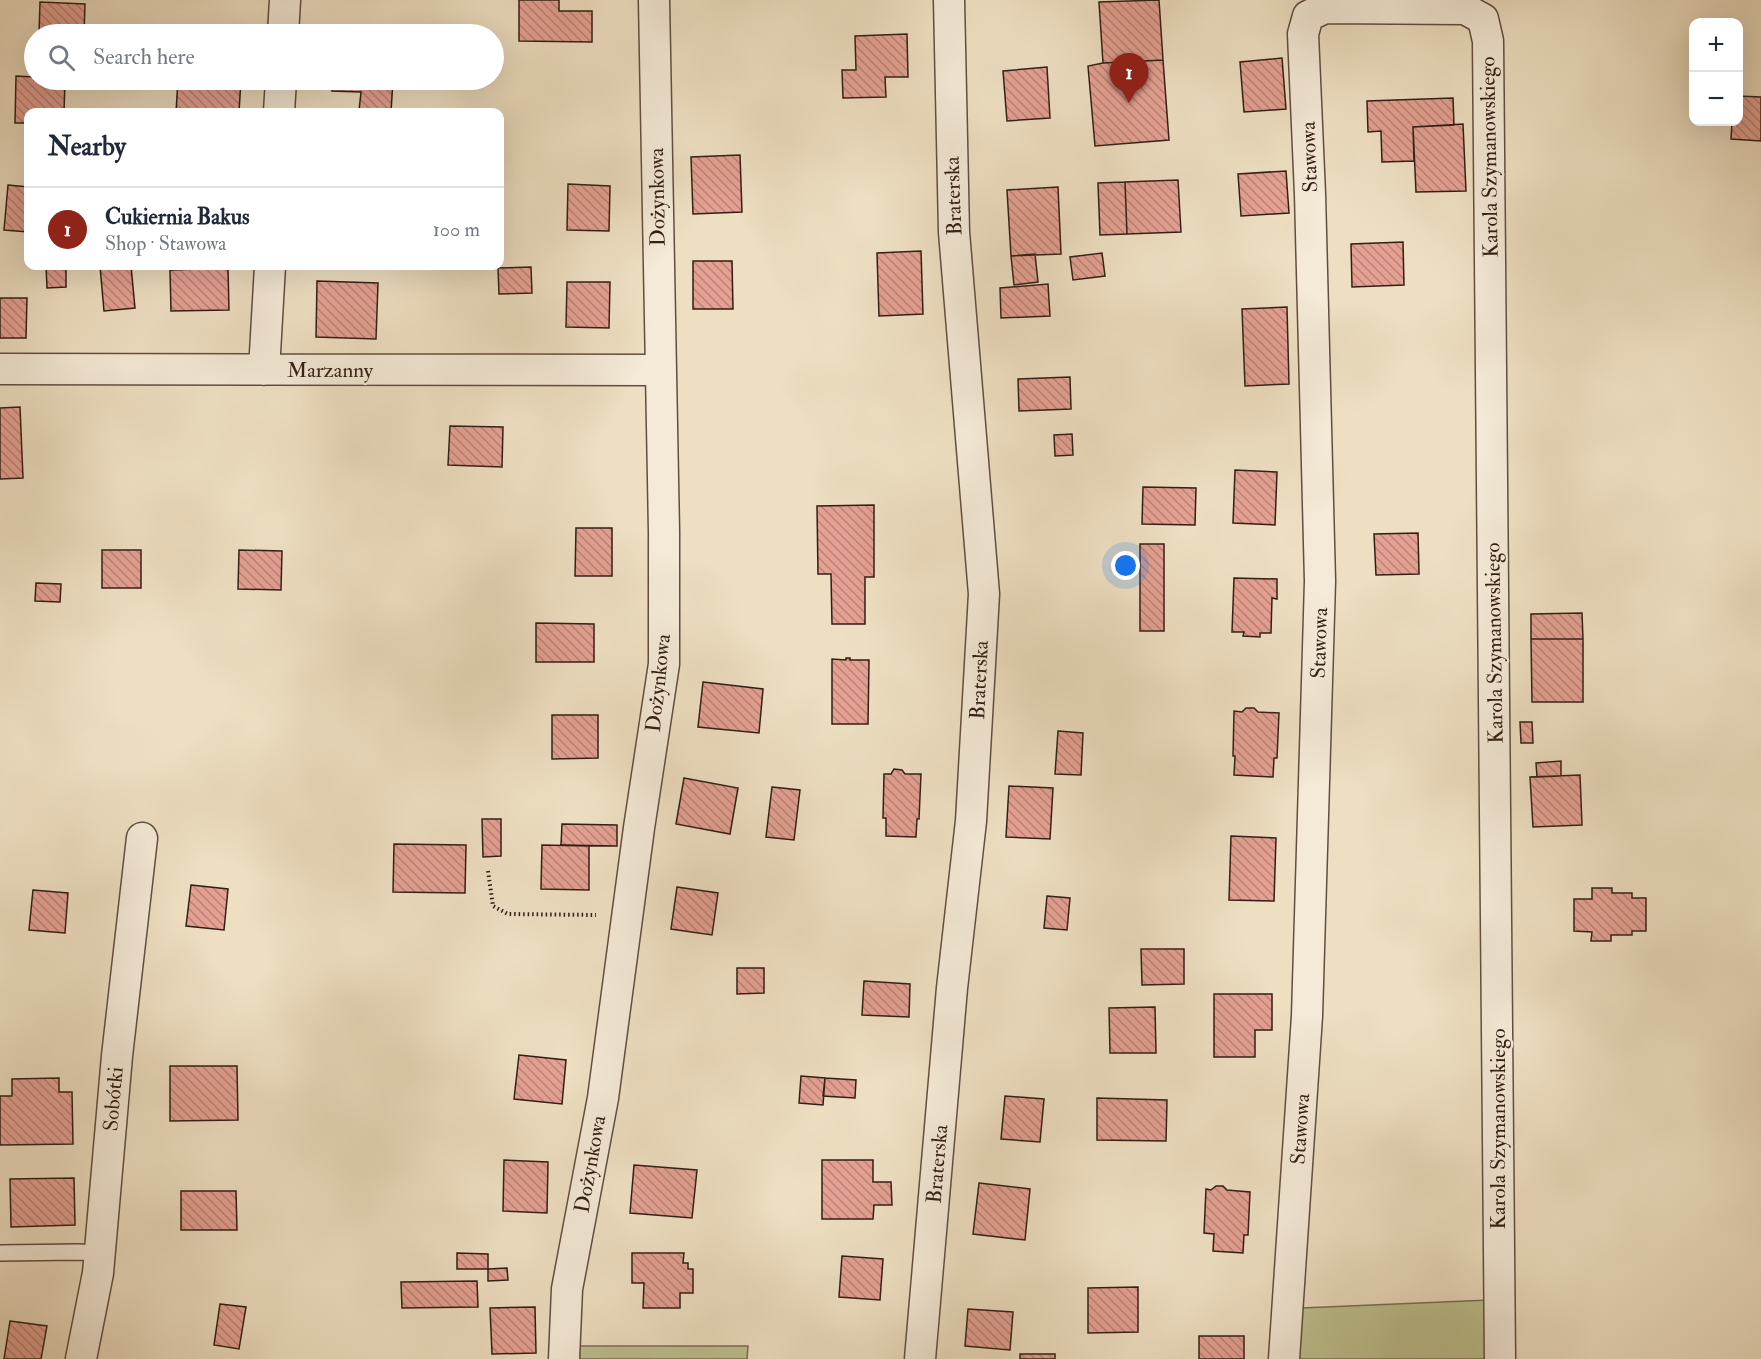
<!DOCTYPE html>
<html lang="en">
<head>
<meta charset="utf-8">
<style>
  body { margin:0; font-family:"IM FELL Double Pica",serif; background:#f6f6f7; color:#1f2937 }
  .controls { position:absolute; right:18px; top:18px; display:grid; overflow:hidden; border-radius:12px; box-shadow:0 6px 24px #0002 }
  .controls button { width:54px; height:54px; display:grid; place-items:center; padding:0; border:0; border-bottom:2px solid #e0e1e3; background:#fff; color:#1f2937; font:30px sans-serif }
  .you { position:absolute; left:1126px; top:566px; width:21px; height:21px; margin:-15px; border:4px solid #fff; border-radius:50%; background:#1a73e8; box-shadow:0 0 0 9px #1a73e833 }
  .badge { display:grid; place-items:center; width:39px; height:39px; border-radius:50%; background:#8f2418; color:#fff; font-size:20px; font-weight:700 }
  .pin { position:absolute; translate:-50% -50px; filter:drop-shadow(0 2px 3px #0008) }
  .pin::after { content:''; position:absolute; top:32px; width:21px; height:18px; background:inherit; clip-path:polygon(0 0,100% 0,50% 100%) }
  .list { margin:0; padding:0; list-style:none }
  h2 { display:flex; justify-content:space-between; align-items:center; height:78px; margin:0; padding:0 24px; font-size:26px }
  h2 small { font-size:20px; font-weight:400; color:#747a83 }
  .list li { display:grid; grid-template-columns:39px 1fr auto; gap:18px; align-items:center; box-sizing:border-box; height:84px; padding:0 24px; border-top:2px solid #e0e1e3 }
  .list b { display:block; font-size:22px; white-space:nowrap }
  .list p { margin:0; font-size:20px; white-space:nowrap; color:#747a83 }
  .list em { font-size:20px; font-style:normal; color:#747a83 }
  .icon { flex:none; width:33px; height:33px; fill:none; stroke:currentColor; stroke-width:2; stroke-linecap:round; stroke-linejoin:round }
  .map { position:relative; flex:none; width:1761px; height:1359px; overflow:hidden }
  .search { position:absolute; background:#fff; box-shadow:0 6px 24px #0002; left:24px; top:24px; width:480px; height:66px; display:flex; align-items:center; gap:15px; box-sizing:border-box; padding:0 21px; border-radius:33px; color:#747a83; font-size:22px }
  .panel { position:absolute; background:#fff; box-shadow:0 6px 24px #0002; left:24px; top:108px; width:480px; height:162px; border-radius:12px }
  .map>svg:first-child { display:block }
  .green { fill:#bec08f; stroke:#786f52; stroke-width:1.5 }
  .building { fill:url(#building-back-hatch); stroke:#321e14; stroke-width:1.5 }
  .lines { fill:none; stroke-linecap:round; stroke-linejoin:round }
  .lane-casing { stroke:#614e40; stroke-width:18 }
  .street-casing { stroke:#614e40; stroke-width:33 }
  .path { stroke:#321e14; stroke-width:4; stroke-dasharray:1.5 3; stroke-linecap:butt }
  .lane { stroke:#f4ead7; stroke-width:15 }
  .street { stroke:#f4ead7; stroke-width:30 }
  .labels { text-anchor:middle; stroke-width:4.5; stroke-linejoin:round; paint-order:stroke }
  .street-label { font-size:21px; fill:#321e14; stroke:#f4ead7 }
</style>
</head>
<body>
<div class="map">
<svg width="1761" height="1359" viewBox="0 0 1761 1359">
  <defs>
    <pattern id="building-back-hatch" width="6" height="6" patternUnits="userSpaceOnUse" patternTransform="scale(1.5)"><rect width="6" height="6" fill="#e5a193"/><path d="M-1 5l2 2M0 0l6 6M5-1l2 2" fill="none" stroke="#ba8377"/></pattern>
  </defs>
  <rect width="100%" height="100%" fill="#eedfc2"/>
  <filter id="stains"><feTurbulence type="fractalNoise" baseFrequency=".00333" numOctaves="4"/><feColorMatrix values="0 0 0 0 .2 0 0 0 0 .09 0 0 0 0 .02 0 0 0 .5 -.17"/></filter>
  <radialGradient id="worn" r=".72"><stop offset=".6" stop-color="#630" stop-opacity="0"/><stop offset="1" stop-color="#630" stop-opacity=".3"/></radialGradient>
  <path class="green" d="M1489,1300L1491,1359H1299L1302,1308Z
    M580,1346H748L747,1359H579Z"/>
  <path class="building" d="M519,0H559V11H592V42L519,41Z
    M1159,0L1163,60L1103,63L1099,2Z
    M40,2L85,4L84,34H39Z
    M907,34L908,77H885L886,97L843,98L842,70H856L855,36Z
    M1282,58L1286,109L1244,112L1240,62Z
    M1163,60L1169,140L1095,146L1088,66L1103,63Z
    M1047,67L1050,118L1007,121L1003,71Z
    M16,76L34,77V80H65L64,112H28V123H15Z
    M178,80H241L239,112H176Z
    M332,80H393L391,112L359,111L361,92L332,91Z
    M1738,96L1761,97V141L1731,139L1732,122H1738Z
    M1453,98L1454,125L1413,127L1414,161L1382,162L1381,131L1368,132L1367,101Z
    M1463,124L1466,191L1416,192L1413,127Z
    M740,155L742,212L693,214L691,157Z
    M1286,171L1289,213L1241,216L1238,174Z
    M1178,180L1181,232L1127,234L1125,182Z
    M1125,182L1127,234L1100,235L1098,183Z
    M568,184L610,186L609,231L567,230Z
    M8,185L28,187V232L4,230Z
    M1058,187L1061,254L1011,256L1007,190Z
    M1403,242L1404,285L1352,287L1351,244Z
    M921,251L923,314L879,316L877,253Z
    M1102,253L1105,276L1073,280L1070,257Z
    M1035,254L1038,282L1014,285L1011,256Z
    M693,261H732L733,309H693Z
    M46,266H66V287L47,288Z
    M100,266H131L135,308L104,311Z
    M531,267L532,293L499,294L498,268Z
    M228,268L229,310L171,311L170,270Z
    M317,281L378,283L376,339L316,337Z
    M567,282H610L609,328L566,327Z
    M1048,284L1050,316L1001,318L1000,288Z
    M0,298H27L26,338H0Z
    M1287,307L1289,384L1245,386L1242,309Z
    M1070,377L1071,409L1019,411L1018,379Z
    M20,407L23,478L0,479V408Z
    M450,426L503,427L502,467L448,465Z
    M1072,434L1073,455L1055,456L1054,435Z
    M1235,470L1277,472L1275,525L1233,523Z
    M1143,487L1196,488L1195,525L1142,524Z
    M874,505V577H865V624H832L831,574H818L817,506Z
    M576,528H612V576H575Z
    M1418,533L1419,574L1376,575L1374,534Z
    M1140,544H1164V631H1140Z
    M102,550H141V588H102Z
    M239,550L282,551L281,590L238,589Z
    M1234,578L1277,579V599L1272,598L1271,633H1260V637L1243,636L1244,632H1232Z
    M36,583L61,584L60,602L35,601Z
    M1582,613L1583,639H1531V614Z
    M536,623L594,624V662H536Z
    M1531,639H1583V702H1532Z
    M846,658H850V660H869L868,724H832V659L846,660Z
    M703,682L763,689L759,733L698,727Z
    M1246,708H1254L1258,712L1279,713L1277,758H1274L1273,777L1234,775L1235,756H1233L1234,711L1242,712Z
    M552,715H598V758L552,759Z
    M1520,722H1532L1533,743H1521Z
    M1058,731L1083,733L1081,775L1055,774Z
    M1561,761V776L1537,777L1536,763Z
    M894,769L902,770L905,774H921L919,819H917L916,837L886,836V818H883L884,774H891Z
    M1580,775L1582,825L1533,827L1530,777Z
    M684,778L738,788L730,834L676,824Z
    M1009,786L1053,788L1050,839L1006,837Z
    M772,787L800,790L794,840L766,837Z
    M482,819H501V856L483,857Z
    M562,824L617,825V846L561,845Z
    M1231,836L1276,838L1274,901L1229,900Z
    M394,844L466,845L465,893L393,892Z
    M542,845L589,846V890L541,889Z
    M191,885L228,889L224,930L186,926Z
    M677,887L718,893L712,935L671,929Z
    M1592,888H1612V893H1632V898H1646V931H1632V935H1611V941H1591L1592,932L1574,931V899H1592Z
    M33,890L68,893L65,933L29,930Z
    M1047,896L1070,898L1067,930L1044,928Z
    M1141,949H1184V984L1142,985Z
    M737,968H764V993L737,994Z
    M864,981L910,984L909,1017L862,1015Z
    M1214,994H1272V1030H1255V1057H1214Z
    M1155,1007L1156,1053H1110L1109,1008Z
    M519,1055L566,1060L562,1104L514,1099Z
    M170,1066H237L238,1120L170,1121Z
    M801,1076L825,1078L823,1105L799,1103Z
    M59,1078V1092H72L73,1144L0,1145V1096H12V1079Z
    M825,1078L856,1080L855,1098L823,1096Z
    M1005,1096L1044,1099L1040,1142L1001,1139Z
    M1097,1098L1167,1100L1166,1141L1097,1140Z
    M504,1160L548,1162L547,1213L503,1211Z
    M822,1160H873V1182H891L892,1205H874L873,1219H822Z
    M634,1165L697,1170L692,1218L630,1213Z
    M74,1178L75,1225L11,1227L10,1179Z
    M979,1183L1030,1189L1025,1240L973,1234Z
    M1216,1186H1223L1227,1190L1250,1192L1248,1235H1244L1243,1253L1213,1251L1214,1234L1204,1233L1206,1189L1211,1190Z
    M181,1191H236L237,1230H181Z
    M457,1253L488,1254V1269H457Z
    M632,1253H684L683,1263H688V1269H693V1293H680V1308H643L644,1283H632Z
    M842,1256L883,1259L880,1300L839,1297Z
    M507,1268L508,1280L488,1281V1269Z
    M477,1281L478,1307L402,1308L401,1282Z
    M1138,1287V1332L1088,1333V1288Z
    M220,1304L246,1307L239,1349L214,1345Z
    M535,1307L536,1353L492,1354L490,1308Z
    M968,1309L1013,1312L1010,1350L965,1346Z
    M10,1321L47,1326L41,1359H4Z
    M1199,1336H1244V1359H1199Z
    M1020,1354H1055V1359H1020Z"/>
  <g class="lines">
    <defs>
      <path id="lane" d="M0,1253L78,1252L99,1253"/>
      <path id="street" d="M283,34L285,0
        M279,112L281,80
        M0,369L660,370
        M264,370L270,266
        M81,1359L98,1273L117,1056L142,838
        M564,1359L567,1289L603,1098L639,828L664,664V532L654,0
        M920,1359L952,988L971,821L984,594L954,232L949,0
        M1284,1359L1307,1016L1320,581L1310,194L1303,34L1308,16L1325,8L1465,9L1483,19L1488,41L1500,1359"/>
    </defs>
    <use href="#lane" class="lane-casing"/>
    <use href="#street" class="street-casing"/>
    <path class="path" d="M488,871L493,906L508,914L596,915"/>
    <use href="#lane" class="lane"/>
    <use href="#street" class="street"/>
  </g>
  <g class="labels">
    <g class="street-label">
      <text transform="translate(1309 157) rotate(-92)" y="7">Stawowa</text>
      <text transform="translate(1489 157) rotate(-91)" y="7">Karola Szymanowskiego</text>
      <text transform="translate(953 196) rotate(-92)" y="7">Braterska</text>
      <text transform="translate(657 197) rotate(-91)" y="7">Dożynkowa</text>
      <text x="330" y="377">Marzanny</text>
      <text transform="translate(1319 643) rotate(-88)" y="7">Stawowa</text>
      <text transform="translate(1494 643) rotate(-91)" y="7">Karola Szymanowskiego</text>
      <text transform="translate(979 680) rotate(-87)" y="7">Braterska</text>
      <text transform="translate(658 683) rotate(-84)" y="7">Dożynkowa</text>
      <text transform="translate(113 1099) rotate(-85)" y="7">Sobótki</text>
      <text transform="translate(1300 1129) rotate(-86)" y="7">Stawowa</text>
      <text transform="translate(1498 1129) rotate(-90)" y="7">Karola Szymanowskiego</text>
      <text transform="translate(590 1164) rotate(-80)" y="7">Dożynkowa</text>
      <text transform="translate(937 1164) rotate(-85)" y="7">Braterska</text>
    </g>
  </g>
  <rect width="100%" height="100%" filter="url(#stains)"/>
  <rect width="100%" height="100%" fill="url(#worn)"/>
</svg>
<div class="controls">
<button>+</button>
<button>−</button>
</div>
<div class="you"></div>
<div class="pin badge" style="left:1129px;top:103px">1</div>
<div class="search"><svg class="icon" aria-label="search" viewBox="0 0 24 24"><circle cx="10" cy="10" r="6"/><path d="M15 15l6 6"/></svg>Search here</div>
<section class="panel">
<h2>Nearby<small></small></h2>
<ul class="list">
<li><span class="badge">1</span><div><b>Cukiernia Bakus</b><p>Shop · Stawowa</p></div><em>100 m</em></li>
</ul>
</section>
</div>
</body>
</html>
